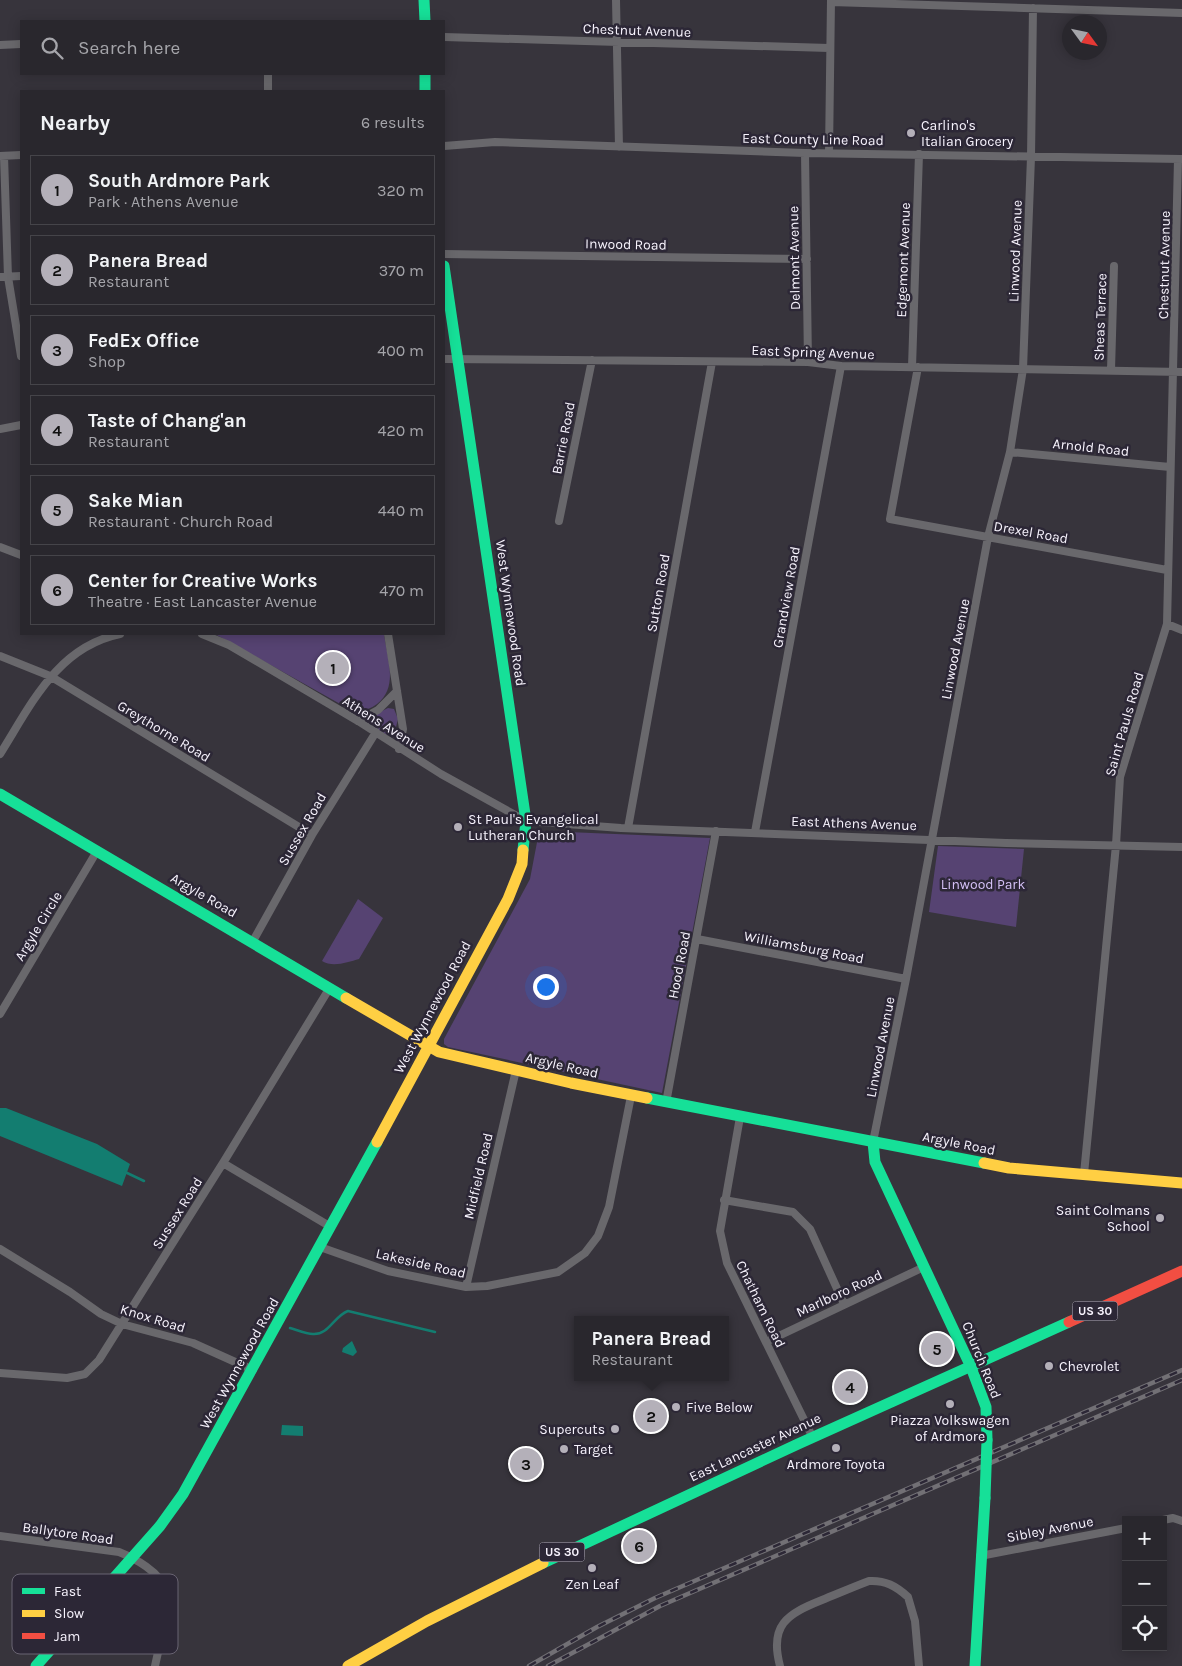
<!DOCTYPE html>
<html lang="en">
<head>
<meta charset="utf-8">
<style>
  body { margin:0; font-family:Karla,sans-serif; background:#312f35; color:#f1f3f6 }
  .controls { position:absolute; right:15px; bottom:15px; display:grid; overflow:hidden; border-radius:0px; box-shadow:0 2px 12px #0003 }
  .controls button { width:45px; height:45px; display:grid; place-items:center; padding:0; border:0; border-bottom:1px solid #454449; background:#29272d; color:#f1f3f6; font:25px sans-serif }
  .compass { position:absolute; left:1062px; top:15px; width:45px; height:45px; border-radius:50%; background:#29272d; box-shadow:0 2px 12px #0003; rotate:123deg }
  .you { position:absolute; left:545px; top:986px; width:18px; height:18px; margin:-12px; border:4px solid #fff; border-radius:50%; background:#1a73e8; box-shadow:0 0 0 8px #1a73e833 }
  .badge { display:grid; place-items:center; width:32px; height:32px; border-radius:50%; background:#b4b0b9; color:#111; font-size:16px; font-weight:700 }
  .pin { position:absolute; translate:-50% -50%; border:2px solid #fff; box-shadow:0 1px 5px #0006 }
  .popup { position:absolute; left:574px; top:1316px; width:155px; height:65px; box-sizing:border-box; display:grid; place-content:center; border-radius:0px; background:#29272d; filter:drop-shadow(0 1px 4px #0005); font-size:16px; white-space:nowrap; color:#a5a5aa }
  .popup b { font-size:19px; color:#f1f3f6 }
  .popup::after { content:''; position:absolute; left:50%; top:100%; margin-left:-10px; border:10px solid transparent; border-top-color:#29272d }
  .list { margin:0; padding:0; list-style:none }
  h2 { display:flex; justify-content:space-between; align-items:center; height:65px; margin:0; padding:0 20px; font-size:21px }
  h2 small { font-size:16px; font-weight:400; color:#a5a5aa }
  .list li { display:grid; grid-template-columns:32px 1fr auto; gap:15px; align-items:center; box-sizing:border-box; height:70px; margin:0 10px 10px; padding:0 10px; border:1px solid #454449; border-radius:0px }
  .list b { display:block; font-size:19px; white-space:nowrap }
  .list p { margin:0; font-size:16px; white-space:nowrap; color:#a5a5aa }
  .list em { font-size:16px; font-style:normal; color:#a5a5aa }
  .icon { flex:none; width:28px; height:28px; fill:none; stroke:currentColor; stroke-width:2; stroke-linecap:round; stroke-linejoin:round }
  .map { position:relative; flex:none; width:1182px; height:1666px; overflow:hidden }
  .search { position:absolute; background:#29272d; box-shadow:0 2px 12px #0003; left:20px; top:20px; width:425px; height:55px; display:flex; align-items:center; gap:12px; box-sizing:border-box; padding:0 18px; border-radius:0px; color:#a5a5aa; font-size:19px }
  .panel { position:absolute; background:#29272d; box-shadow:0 2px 12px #0003; left:20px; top:90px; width:425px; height:545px; border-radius:0px }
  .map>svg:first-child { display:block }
  .green { fill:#564372 }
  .water { fill:#137d70 }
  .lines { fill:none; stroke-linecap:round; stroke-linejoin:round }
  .stream { stroke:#137d70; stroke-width:2.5 }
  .street { stroke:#69686c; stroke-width:8 }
  .fast { stroke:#16e098; stroke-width:11 }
  .slow { stroke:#ffcf43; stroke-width:11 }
  .jam { stroke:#f24e42; stroke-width:11 }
  .rail-casing { stroke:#727075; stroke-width:4.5 }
  .rail { stroke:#2c2736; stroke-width:2.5; stroke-dasharray:8; stroke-linecap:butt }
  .fast-bridge { stroke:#16e098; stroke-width:11 }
  .poi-dot { fill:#b4b0b9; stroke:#2c2736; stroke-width:2 }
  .labels { text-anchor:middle; stroke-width:5; stroke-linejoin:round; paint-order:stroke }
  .shield { fill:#2c2736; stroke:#bab6c1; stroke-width:1 }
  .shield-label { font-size:12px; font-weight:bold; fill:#f7f3fd }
  .street-label { font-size:14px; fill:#f7f3fd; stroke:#2c2736 }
  .poi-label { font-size:14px; fill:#f7f3fd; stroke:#2c2736; text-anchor:start }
  .park-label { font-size:14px; fill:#d4c1f6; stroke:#2c2736 }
  .key { fill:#2c2736; stroke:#696472; stroke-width:1 }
  .key-label { font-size:14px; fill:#f7f3fd }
</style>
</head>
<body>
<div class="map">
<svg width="1182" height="1666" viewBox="0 0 1182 1666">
  <rect width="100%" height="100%" fill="#37343c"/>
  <path class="green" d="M215,634H384C387,657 399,687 377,704C369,710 361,712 351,710Z
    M388,708L394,709L398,719L395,731L387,735L373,725L372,716Z
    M544,831L710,838L662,1093L448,1047L444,1044V1039L530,879L538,837Z
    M938,846L1024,849L1016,927L929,912Z
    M358,899L383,918L359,959C348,962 333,968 322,961Z"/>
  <path class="water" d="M0,1108H6L97,1144L130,1164L122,1186L0,1136Z
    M352,1341L357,1352L353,1356L342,1352L343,1348Z
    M282,1425L303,1426V1436L281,1435Z"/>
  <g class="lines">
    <path class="stream" d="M125,1172L144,1181
      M290,1328C297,1330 306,1334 313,1334C329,1335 334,1316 348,1311L435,1332"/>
    <path class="street" d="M616,0L619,147
      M831,2L1182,13
      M444,37L829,48
      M0,45L21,44
      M268,91V74
      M444,146L495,142L805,153L1181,159
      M805,153L808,362
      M829,153L831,0
      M0,156L21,155
      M4,156L8,277L21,356
      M444,254L807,259
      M0,277L21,276
      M444,359L808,362L841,366L1182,372
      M912,367L919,154
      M918,367L890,519L1167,570
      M1111,370L1114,266
      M0,429L21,425
      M1010,452L1170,467
      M559,521L592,360
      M0,547L21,555
      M1167,624L1182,630
      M202,634L229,645L358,721L441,774L526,821L621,828L1006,843L1182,847
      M388,634L403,729L399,749
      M0,656L50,676L312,835
      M358,721L378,710L397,691
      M0,754C31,705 57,647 120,634
      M628,828L712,362
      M755,832L841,366
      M697,939L906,979
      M253,941L312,835L376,732
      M0,1014L97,851
      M666,1103L716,831
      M740,1117L720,1231L727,1263L812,1436
      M873,1142L906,979L988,537L1010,452L1023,369L1031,157L1033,8
      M223,1163L331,1227
      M1084,1174L1116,845L1120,777L1167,624L1178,159
      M724,1200L793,1212L810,1229L844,1304
      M320,1247L388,1271L466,1287L487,1286L558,1272L585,1253L598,1236L609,1207L631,1096
      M0,1249L70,1292L101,1314L122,1324L193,1343L253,1370
      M466,1287L516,1070
      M766,1342L924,1267
      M0,1373L67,1378L85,1374L99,1360L223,1163L329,989
      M1163,1520L1173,1518L1182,1521
      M0,1536L119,1552C134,1558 161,1572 165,1590C170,1609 159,1646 155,1666
      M980,1556L1126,1528
      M780,1666C769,1625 787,1614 822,1600C837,1594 853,1587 869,1581C885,1580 896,1586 908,1597L915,1621L919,1666"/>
    <path class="fast" d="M424,0L425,21
      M425,74V91
      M444,266L526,821L523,850
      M0,794L346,998
      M647,1098L984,1163
      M873,1142L875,1162L971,1367L986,1407L987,1440
      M543,1563L798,1444L1069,1322
      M36,1666L160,1526L183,1494L377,1142
      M975,1666L985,1498"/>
    <path class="slow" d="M346,998L439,1052L571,1083L647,1098
      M377,1142L508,899L522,864L523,850
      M984,1163L1009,1168L1182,1183
      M348,1666L427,1621L543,1563"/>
    <path class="jam" d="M1069,1322L1182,1271"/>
    <defs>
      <path id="rail" d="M529,1666L597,1627L655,1598L1182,1370
        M548,1666L660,1606L1182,1380"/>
    </defs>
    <use href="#rail" class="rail-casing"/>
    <use href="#rail" class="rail"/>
    <path class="fast-bridge" d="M985,1498L987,1440"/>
  </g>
  <g class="poi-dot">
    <circle cx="911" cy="133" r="5"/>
    <circle cx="458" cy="827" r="5"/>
    <circle cx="1160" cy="1218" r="5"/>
    <circle cx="1049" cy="1366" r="5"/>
    <circle cx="950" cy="1404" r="5"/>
    <circle cx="676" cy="1407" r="5"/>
    <circle cx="615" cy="1429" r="5"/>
    <circle cx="836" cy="1448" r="5"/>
    <circle cx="564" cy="1449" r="5"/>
    <circle cx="592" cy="1568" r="5"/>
  </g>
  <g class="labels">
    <g class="shield">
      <rect x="1072.5" y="1301.5" width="45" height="19" rx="4"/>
      <rect x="539.5" y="1542.5" width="45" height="19" rx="4"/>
    </g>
    <g class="shield-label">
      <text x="1095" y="1315">US 30</text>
      <text x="562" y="1556">US 30</text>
    </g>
    <g class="street-label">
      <text transform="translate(637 30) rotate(2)" y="5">Chestnut Avenue</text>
      <text transform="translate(813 139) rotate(1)" y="5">East County Line Road</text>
      <text transform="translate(626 244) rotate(1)" y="5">Inwood Road</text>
      <text transform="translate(1015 251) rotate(-88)" y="5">Linwood Avenue</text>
      <text transform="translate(794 258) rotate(-91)" y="5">Delmont Avenue</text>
      <text transform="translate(903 260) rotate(-88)" y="5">Edgemont Avenue</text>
      <text transform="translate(1164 265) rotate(-89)" y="5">Chestnut Avenue</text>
      <text transform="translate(1100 317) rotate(-88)" y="5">Sheas Terrace</text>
      <text transform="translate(813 352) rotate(2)" y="5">East Spring Avenue</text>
      <text transform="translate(563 438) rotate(-79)" y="5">Barrie Road</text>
      <text transform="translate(1091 447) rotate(6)" y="5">Arnold Road</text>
      <text transform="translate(1031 532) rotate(10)" y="5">Drexel Road</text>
      <text transform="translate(658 593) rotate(-80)" y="5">Sutton Road</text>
      <text transform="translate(786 597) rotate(-80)" y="5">Grandview Road</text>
      <text transform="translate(511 613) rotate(82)" y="5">West Wynnewood Road</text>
      <text transform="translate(955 649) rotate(-79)" y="5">Linwood Avenue</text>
      <text transform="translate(384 724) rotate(32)" y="5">Athens Avenue</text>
      <text transform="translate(1124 724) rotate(-74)" y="5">Saint Pauls Road</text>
      <text transform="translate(164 731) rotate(31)" y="5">Greythorne Road</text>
      <text transform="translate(854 823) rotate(2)" y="5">East Athens Avenue</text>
      <text transform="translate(302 829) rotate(-60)" y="5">Sussex Road</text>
      <text transform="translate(204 895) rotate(30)" y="5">Argyle Road</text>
      <text transform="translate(38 926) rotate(-59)" y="5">Argyle Circle</text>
      <text transform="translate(804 947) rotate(11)" y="5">Williamsburg Road</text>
      <text transform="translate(679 965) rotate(-79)" y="5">Hood Road</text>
      <text transform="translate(432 1007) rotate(-62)" y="5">West Wynnewood Road</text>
      <text transform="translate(880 1047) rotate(-79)" y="5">Linwood Avenue</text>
      <text transform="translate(562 1065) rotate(13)" y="5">Argyle Road</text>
      <text transform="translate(959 1143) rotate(11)" y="5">Argyle Road</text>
      <text transform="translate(478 1176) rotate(-77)" y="5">Midfield Road</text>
      <text transform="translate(177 1213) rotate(-58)" y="5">Sussex Road</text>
      <text transform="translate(421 1263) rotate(13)" y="5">Lakeside Road</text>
      <text transform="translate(839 1293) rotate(-25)" y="5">Marlboro Road</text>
      <text transform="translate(761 1304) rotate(64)" y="5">Chatham Road</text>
      <text transform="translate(153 1318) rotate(17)" y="5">Knox Road</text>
      <text transform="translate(982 1360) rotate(68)" y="5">Church Road</text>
      <text transform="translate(239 1363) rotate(-61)" y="5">West Wynnewood Road</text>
      <text transform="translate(755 1447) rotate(-25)" y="5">East Lancaster Avenue</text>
      <text transform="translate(1050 1529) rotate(-11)" y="5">Sibley Avenue</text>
      <text transform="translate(68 1533) rotate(8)" y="5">Ballytore Road</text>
    </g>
    <g class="poi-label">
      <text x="921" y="130">Carlino's<tspan x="921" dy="16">Italian Grocery</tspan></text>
      <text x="468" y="824">St Paul's Evangelical<tspan x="468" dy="16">Lutheran Church</tspan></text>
      <text x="1150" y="1215" text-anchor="end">Saint Colmans<tspan x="1150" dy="16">School</tspan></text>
      <text x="1059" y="1371">Chevrolet</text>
      <text x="686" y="1412">Five Below</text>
      <text x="950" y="1425" text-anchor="middle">Piazza Volkswagen<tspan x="950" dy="16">of Ardmore</tspan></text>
      <text x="605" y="1434" text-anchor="end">Supercuts</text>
      <text x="574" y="1454">Target</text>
      <text x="836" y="1469" text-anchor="middle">Ardmore Toyota</text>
      <text x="592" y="1589" text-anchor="middle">Zen Leaf</text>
    </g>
    <g class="park-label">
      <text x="983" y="889">Linwood Park</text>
    </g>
  </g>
  <rect x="12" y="1574" width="166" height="80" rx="8" class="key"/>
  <rect x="22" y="1588" width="23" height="6" fill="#16e098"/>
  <rect x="22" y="1610" width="23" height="7" fill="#ffcf43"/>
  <rect x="22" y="1633" width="23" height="6" fill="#f24e42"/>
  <g class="key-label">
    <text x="54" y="1596">Fast</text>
    <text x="54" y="1618">Slow</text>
    <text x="54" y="1641">Jam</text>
  </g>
</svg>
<div class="controls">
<button>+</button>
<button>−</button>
<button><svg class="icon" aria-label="locate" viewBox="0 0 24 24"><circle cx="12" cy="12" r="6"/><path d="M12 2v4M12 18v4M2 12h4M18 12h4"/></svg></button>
</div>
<svg class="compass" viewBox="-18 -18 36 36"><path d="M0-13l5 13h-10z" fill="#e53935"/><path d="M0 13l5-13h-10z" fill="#a5a5aa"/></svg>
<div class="you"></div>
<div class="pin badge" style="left:333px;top:668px">1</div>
<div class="pin badge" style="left:651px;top:1416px">2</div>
<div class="popup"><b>Panera Bread</b>Restaurant</div>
<div class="pin badge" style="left:526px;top:1464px">3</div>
<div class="pin badge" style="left:850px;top:1387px">4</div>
<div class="pin badge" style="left:937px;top:1349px">5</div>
<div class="pin badge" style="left:639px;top:1546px">6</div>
<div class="search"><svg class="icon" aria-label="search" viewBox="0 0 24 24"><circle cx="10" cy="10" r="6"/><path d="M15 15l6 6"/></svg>Search here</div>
<section class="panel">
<h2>Nearby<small>6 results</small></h2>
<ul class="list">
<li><span class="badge">1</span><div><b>South Ardmore Park</b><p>Park · Athens Avenue</p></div><em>320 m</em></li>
<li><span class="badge">2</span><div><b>Panera Bread</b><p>Restaurant</p></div><em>370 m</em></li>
<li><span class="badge">3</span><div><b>FedEx Office</b><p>Shop</p></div><em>400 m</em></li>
<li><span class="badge">4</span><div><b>Taste of Chang'an</b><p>Restaurant</p></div><em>420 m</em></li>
<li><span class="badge">5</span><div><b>Sake Mian</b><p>Restaurant · Church Road</p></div><em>440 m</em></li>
<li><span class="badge">6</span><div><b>Center for Creative Works</b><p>Theatre · East Lancaster Avenue</p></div><em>470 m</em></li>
</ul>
</section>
</div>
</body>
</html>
